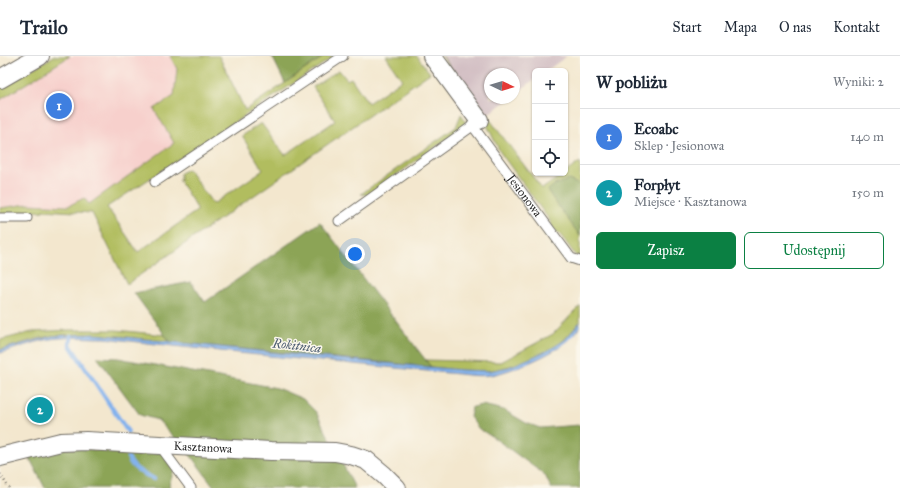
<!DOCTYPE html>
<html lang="pl">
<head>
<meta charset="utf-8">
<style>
  body { margin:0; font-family:"IM FELL Great Primer",serif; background:#f6f6f7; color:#1f2937 }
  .controls { position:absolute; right:12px; top:12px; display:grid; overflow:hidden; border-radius:6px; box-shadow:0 1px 3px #0004 }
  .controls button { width:36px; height:36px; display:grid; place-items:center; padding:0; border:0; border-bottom:1px solid #e0e1e3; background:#fff; color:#1f2937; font:20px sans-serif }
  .compass { position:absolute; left:484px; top:12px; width:36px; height:36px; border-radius:50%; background:#fff; box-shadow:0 1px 3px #0004; rotate:94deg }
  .you { position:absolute; left:355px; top:198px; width:14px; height:14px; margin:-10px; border:3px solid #fff; border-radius:50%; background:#1a73e8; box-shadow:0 0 0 6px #1a73e833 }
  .badge { display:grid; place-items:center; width:26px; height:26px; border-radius:50%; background:#0b8043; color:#fff; font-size:13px; font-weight:700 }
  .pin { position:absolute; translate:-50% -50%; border:2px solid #fff; box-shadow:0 1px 4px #0006 }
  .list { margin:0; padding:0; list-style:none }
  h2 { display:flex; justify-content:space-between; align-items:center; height:52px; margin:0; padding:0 16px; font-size:17px }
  h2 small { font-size:13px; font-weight:400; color:#747a83 }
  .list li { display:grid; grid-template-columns:26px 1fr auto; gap:12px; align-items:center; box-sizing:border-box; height:56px; padding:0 16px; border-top:1px solid #e0e1e3 }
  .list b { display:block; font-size:15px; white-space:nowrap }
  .list p { margin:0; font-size:13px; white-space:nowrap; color:#747a83 }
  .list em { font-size:13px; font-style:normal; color:#747a83 }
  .actions { display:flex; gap:8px; padding:12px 16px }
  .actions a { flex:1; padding:9px 0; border:1px solid #0b8043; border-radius:6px; text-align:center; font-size:14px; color:#0b8043 }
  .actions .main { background:#0b8043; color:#fff }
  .icon { flex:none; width:22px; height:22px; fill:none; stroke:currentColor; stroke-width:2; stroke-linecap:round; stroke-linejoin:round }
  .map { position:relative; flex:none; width:580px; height:432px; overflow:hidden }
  header { display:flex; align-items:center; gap:24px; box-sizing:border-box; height:56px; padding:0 20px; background:#fff; border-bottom:1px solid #e0e1e3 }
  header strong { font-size:19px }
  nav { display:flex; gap:22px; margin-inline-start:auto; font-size:14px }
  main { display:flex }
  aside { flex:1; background:#fff }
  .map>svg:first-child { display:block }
  .built { fill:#f7d0cc }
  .industrial { fill:#d2bec3 }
  .green { fill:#b1bd5f; stroke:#6e7445 }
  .forest { fill:#8ca456; stroke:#5c6840 }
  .water { fill:#83b2ed; stroke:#576e8c }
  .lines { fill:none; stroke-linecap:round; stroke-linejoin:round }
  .stream { stroke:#83b2ed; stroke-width:4.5 }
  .lane-casing { stroke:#716d64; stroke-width:11 }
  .street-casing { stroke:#716d64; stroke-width:20 }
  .path { stroke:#716d64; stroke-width:2.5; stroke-dasharray:1 3; stroke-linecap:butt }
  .lane { stroke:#fff; stroke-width:9 }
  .street { stroke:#fff; stroke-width:18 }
  .labels { text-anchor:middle; stroke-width:3; stroke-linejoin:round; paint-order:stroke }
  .street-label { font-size:12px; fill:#2b2b2b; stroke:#fbf7ec }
  .water-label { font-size:13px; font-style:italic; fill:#4a5a6f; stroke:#fbf7ec }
</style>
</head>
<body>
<header>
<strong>Trailo</strong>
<nav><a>Start</a><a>Mapa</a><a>O nas</a><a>Kontakt</a></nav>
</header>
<main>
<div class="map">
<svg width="580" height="432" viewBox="0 0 580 432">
  <rect width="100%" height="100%" fill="#fbf7ec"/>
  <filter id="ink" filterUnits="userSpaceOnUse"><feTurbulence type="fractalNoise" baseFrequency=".025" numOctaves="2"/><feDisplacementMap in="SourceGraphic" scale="8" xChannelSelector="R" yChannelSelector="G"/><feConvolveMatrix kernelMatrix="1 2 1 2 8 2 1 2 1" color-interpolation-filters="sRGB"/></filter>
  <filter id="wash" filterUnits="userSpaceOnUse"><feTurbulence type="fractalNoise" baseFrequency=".012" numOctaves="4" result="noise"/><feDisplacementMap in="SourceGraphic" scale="16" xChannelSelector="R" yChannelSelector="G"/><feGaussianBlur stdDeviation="0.9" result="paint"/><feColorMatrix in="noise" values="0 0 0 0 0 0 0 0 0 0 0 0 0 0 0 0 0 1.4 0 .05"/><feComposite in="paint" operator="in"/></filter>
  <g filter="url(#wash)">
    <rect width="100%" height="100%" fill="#f3e7ce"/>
    <path class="built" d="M54,0H219L244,54L92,157L27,153L0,156V32Z"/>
    <path class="industrial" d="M442,0H567L546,15H535V23L514,39V18H490V42H510L487,59Z"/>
    <path class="green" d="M54,0H70L0,44V32Z
      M170,0H219L245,54L325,0H335L107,151L138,196L198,154L180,126V117L188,113L213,148L263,114L242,80L261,67L285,99L335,65L313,31L339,14L347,24L351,22L368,47L402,24L386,0H417L430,17L127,228L92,157L43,154V155L0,158V152L28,148L68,150L84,142L89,148L174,87L154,53L174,40L177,13Z
      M442,0L542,133L580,106V202L576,200L559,177C554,176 550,169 550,165L500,96L484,63Z
      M461,58L465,64V70L368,139L361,138L456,71Z
      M580,250V266C573,274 567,282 559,288C545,299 504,314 487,315C468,316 450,313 431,311L425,304L501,306L553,278Z
      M68,274H116L165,279L170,286C131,282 92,275 53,280C35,282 17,289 0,294V284L32,276Z"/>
    <path class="forest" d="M272,0H324L285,27Z
      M569,124L580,129V180L551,140L548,134L554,129Z
      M320,166L431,311L170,286L134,237L191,226L205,246Z
      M97,301L118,302L277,332L303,343L316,356L355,432H215L191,400L158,364L140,359Z
      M482,349L504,354L526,367L540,372L580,369V432H551L545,419L493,381L479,373L470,361L472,351Z
      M58,392L168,397L174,414L169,429L170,432H45L29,401Z"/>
    <path class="water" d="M580,266C580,290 511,316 490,319C477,321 462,318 448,317C424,315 400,312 376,310C285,302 195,293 105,282C85,282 65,280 45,284C30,287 15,293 0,297V294L53,280L95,278L316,301L462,314L489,315L509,311L549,294L565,284Z"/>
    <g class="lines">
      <path class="stream" d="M71,280L70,289L128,376
        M128,401C132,413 143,417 154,423"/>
    </g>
  </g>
  <g filter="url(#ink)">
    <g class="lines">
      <defs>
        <g id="lane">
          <path id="s1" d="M472,69L571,202L580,205"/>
          <path d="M155,126L343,0"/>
          <path d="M0,162H27"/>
          <path d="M339,165L478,66"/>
          <path d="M160,390L191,432"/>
        </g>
        <g id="street">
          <path d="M432,0L479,64"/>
          <path d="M0,23L40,0"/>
          <path id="s2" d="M0,401L61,386L86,385L271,395L335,396L351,399L366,404L384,419L397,432"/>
        </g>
      </defs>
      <use href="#lane" class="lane-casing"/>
      <use href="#street" class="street-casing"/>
      <path class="path" d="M0,418L9,432"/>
      <use href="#lane" class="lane"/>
      <use href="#street" class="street"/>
    </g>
  </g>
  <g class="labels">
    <g class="street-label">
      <text dy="4" stroke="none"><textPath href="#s1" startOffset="88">Jesionowa</textPath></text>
      <text dy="4" stroke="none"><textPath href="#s2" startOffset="205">Kasztanowa</textPath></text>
    </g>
    <g class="water-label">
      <text transform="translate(297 289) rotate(6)" y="5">Rokitnica</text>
    </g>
  </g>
</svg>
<div class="controls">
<button>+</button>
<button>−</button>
<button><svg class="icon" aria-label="locate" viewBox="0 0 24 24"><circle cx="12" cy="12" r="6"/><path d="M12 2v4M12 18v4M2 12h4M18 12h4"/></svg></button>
</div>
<svg class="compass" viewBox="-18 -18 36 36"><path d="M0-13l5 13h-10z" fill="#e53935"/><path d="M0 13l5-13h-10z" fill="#747a83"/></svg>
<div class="you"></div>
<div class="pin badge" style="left:59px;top:50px;background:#3f7fe0">1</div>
<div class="pin badge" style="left:40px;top:354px;background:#0f9aa8">2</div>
</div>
<aside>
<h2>W pobliżu<small>Wyniki: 2</small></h2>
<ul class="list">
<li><span class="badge" style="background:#3f7fe0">1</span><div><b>Ecoabc</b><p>Sklep · Jesionowa</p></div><em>140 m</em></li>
<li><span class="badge" style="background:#0f9aa8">2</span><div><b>Forpłyt</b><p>Miejsce · Kasztanowa</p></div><em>150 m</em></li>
</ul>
<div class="actions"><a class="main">Zapisz</a><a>Udostępnij</a></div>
</aside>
</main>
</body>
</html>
